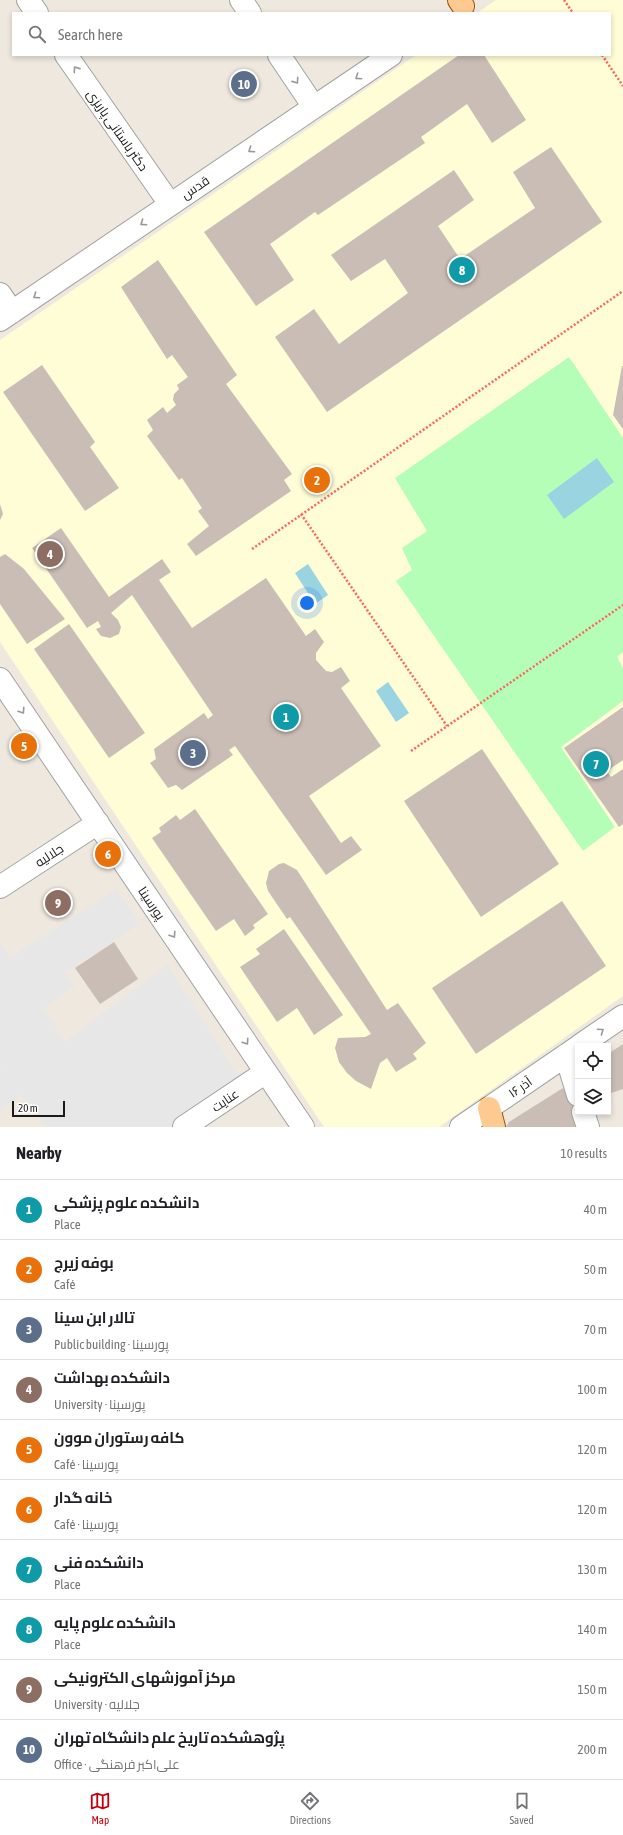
<!DOCTYPE html>
<html lang="en">
<head>
<meta charset="utf-8">
<style>
  body { margin:0; font-family:"Asap Condensed",Cairo,sans-serif; background:#f6f6f6; color:#202124 }
  .controls { position:absolute; right:12px; bottom:12px; display:grid; overflow:hidden; border-radius:0px; box-shadow:0 2px 6px #0003 }
  .controls button { width:36px; height:36px; display:grid; place-items:center; padding:0; border:0; border-bottom:1px solid #e0e0e0; background:#fff; color:#202124; font:20px sans-serif }
  .scale { position:absolute; left:12px; bottom:10px; width:53px; box-sizing:border-box; padding-left:4px; border:2px solid #1b1b1b; border-top:0; font-size:11px; line-height:14px; white-space:nowrap; color:#1b1b1b; -webkit-text-stroke:3px #fff; paint-order:stroke }
  .you { position:absolute; left:307px; top:603px; width:14px; height:14px; margin:-10px; border:3px solid #fff; border-radius:50%; background:#1a73e8; box-shadow:0 0 0 6px #1a73e833 }
  .badge { display:grid; place-items:center; width:26px; height:26px; border-radius:50%; background:#c5000c; color:#fff; font-size:13px; font-weight:700 }
  .pin { position:absolute; translate:-50% -50%; border:2px solid #fff; box-shadow:0 1px 4px #0006 }
  .list { margin:0; padding:0; list-style:none }
  h2 { display:flex; justify-content:space-between; align-items:center; height:52px; margin:0; padding:0 16px; font-size:17px }
  h2 small { font-size:13px; font-weight:400; color:#757577 }
  .list li { display:grid; grid-template-columns:26px 1fr auto; gap:12px; align-items:center; box-sizing:border-box; height:60px; padding:0 16px; border-top:1px solid #e0e0e0 }
  .list b { display:block; font-size:15px; white-space:nowrap }
  .list p { margin:0; font-size:13px; white-space:nowrap; color:#757577 }
  .list em { font-size:13px; font-style:normal; color:#757577 }
  .icon { flex:none; width:22px; height:22px; fill:none; stroke:currentColor; stroke-width:2; stroke-linecap:round; stroke-linejoin:round }
  .map { position:relative; flex:none; width:623px; height:1127px; overflow:hidden }
  .search { position:absolute; background:#fff; box-shadow:0 2px 6px #0003; left:12px; right:12px; top:12px; height:44px; display:flex; align-items:center; gap:10px; box-sizing:border-box; padding:0 14px; border-radius:0px; color:#757577; font-size:15px }
  .sheet { height:652px; background:#fff }
  nav { display:flex; justify-content:space-around; align-items:center; box-sizing:border-box; height:56px; border-top:1px solid #e0e0e0; background:#fff; font-size:11px; color:#757577 }
  nav a { display:grid; justify-items:center; gap:2px }
  nav .on { color:#c5000c }
  .map>svg:first-child { display:block }
  .education { fill:#fffdd6 }
  .park { fill:#b5feb7 }
  .parking { fill:#e7e7e7 }
  .water { fill:#9ad4e0 }
  .building { fill:#c9bdb5 }
  .lines { fill:none; stroke-linecap:round; stroke-linejoin:round }
  .minor-casing { stroke:#a2a2a2; stroke-width:24 }
  .major-casing { stroke:#915900; stroke-width:24 }
  .path { stroke:#ff655e; stroke-width:2.5; stroke-dasharray:2 2; stroke-linecap:butt }
  .minor { stroke:#fff; stroke-width:22 }
  .major { stroke:#ffca92; stroke-width:22 }
  .oneway { stroke:#989898 }
  .labels { text-anchor:middle; stroke-width:4; stroke-linejoin:round; paint-order:stroke }
  .street-label { font-size:13px; fill:#1b1b1b; stroke:#fff }
</style>
</head>
<body>
<div class="map">
<svg width="623" height="1127" viewBox="0 0 623 1127">
  <rect width="100%" height="100%" fill="#eee8df"/>
  <path class="education" d="M496,0H623V996L439,1127H324L0,642V340L416,55H610V13H477Z"/>
  <path class="park" d="M569,357L623,438V652L617,657L623,668V701L561,747L615,827L583,851L396,581L412,570L402,548L427,531L395,478Z"/>
  <path class="parking" d="M116,889L140,924L65,972L74,987L43,1008L65,1042L167,965L242,1082L172,1127H46L22,1094L0,1110V1067L2,1066L0,1063V942L10,958Z"/>
  <path class="water" d="M597,458L614,482L564,519L547,495Z
    M308,564L328,595L315,604L295,573Z
    M388,682L409,713L396,722L376,691Z"/>
  <path class="building" d="M459,55H484L526,120L492,143L467,104L421,137L425,143L318,215L315,212L270,244L294,280L256,306L204,232Z
    M551,147L602,222L327,412L275,337L314,309L339,344L408,293L385,259L351,281L331,255L454,170L474,200L438,226L460,259L535,208L513,172Z
    M158,260L237,375L226,384L292,474L284,480L291,491L196,556L187,544L209,526L198,511L202,508L182,478L179,480L147,436L153,430L147,420L163,407L167,413L176,405L173,400L174,394L179,389L177,385L188,377L172,355L167,359L121,287Z
    M42,365L95,442L90,447L119,488L85,511L3,392Z
    M622,366H623V429L613,415Z
    M0,504L3,514L0,520Z
    M61,528L109,597L162,559L171,572L159,580L192,628L266,578L306,636L315,629L324,642L316,653V660L326,671L332,672L341,667L350,681L341,688L381,746L309,796L341,843L351,836L362,850L326,875L235,746L229,750L233,755L182,790L176,785L168,788L150,763L156,759L154,749L204,713L208,719L213,715L132,595L111,613L118,620L121,627L119,634L110,638L101,636L96,629L101,627L98,621L87,628L32,548Z
    M5,554L24,569L65,619L27,644L0,604V557Z
    M69,624L145,733L109,758L34,649Z
    M623,707V760L607,771L611,777L623,769V824L619,827L564,748Z
    M482,749L559,864L481,917L404,801Z
    M195,809L268,914L253,925L255,928L245,936L234,919L216,931L152,838L161,832L159,828L176,815L180,820Z
    M284,863L297,870L387,1010L398,1003L426,1043L413,1054L417,1059L396,1072L387,1058L380,1063L371,1089L356,1081L347,1073L339,1062L335,1048L338,1038L365,1037L371,1034L290,917L287,919L268,891L266,883L269,871L279,864Z
    M562,901L606,966L476,1054L432,988Z
    M284,929L343,1015L314,1035L297,1008L277,1022L240,967L260,954L256,949Z
    M114,942L138,979L100,1004L75,968Z
    M623,1044V1089L608,1094V1054Z
    M563,1088L570,1094L578,1127H506L509,1122Z"/>
  <g class="lines">
    <defs>
      <path id="minor" d="M28,0L37,13
        M241,0L250,13
        M66,55L170,204
        M279,55L314,107
        M0,294L12,312
        M0,320L391,55
        M0,679L303,1127
        M0,887L98,823
        M579,1046L623,1016
        M566,1055L578,1095
        M583,1112L588,1127
        M184,1127L266,1072
        M461,1127L578,1047"/>
      <path id="major" d="M459,0L463,6
        M489,1108L494,1127"/>
    </defs>
    <use href="#minor" class="minor-casing"/>
    <use href="#major" class="major-casing"/>
    <path class="path" d="M564,0L573,13
      M602,55L623,86
      M301,514L447,726
      M252,549L623,291
      M411,751L623,605"/>
    <use href="#minor" class="minor"/>
    <use href="#major" class="major"/>
  </g>
  <defs><path id="oneway-chevron" d="M-2-3.5L2.5 0L-2 3.5" fill="none" stroke-width="1.6" stroke-linecap="round" stroke-linejoin="round"/></defs>
  <g class="oneway">
    <use href="#oneway-chevron" transform="translate(76 69) rotate(-125)"/>
    <use href="#oneway-chevron" transform="translate(358 77) rotate(146)"/>
    <use href="#oneway-chevron" transform="translate(296 81) rotate(55)"/>
    <use href="#oneway-chevron" transform="translate(251 150) rotate(146)"/>
    <use href="#oneway-chevron" transform="translate(143 223) rotate(146)"/>
    <use href="#oneway-chevron" transform="translate(36 296) rotate(146)"/>
    <use href="#oneway-chevron" transform="translate(22 711) rotate(56)"/>
    <use href="#oneway-chevron" transform="translate(173 935) rotate(56)"/>
    <use href="#oneway-chevron" transform="translate(601 1031) rotate(-35)"/>
    <use href="#oneway-chevron" transform="translate(246 1042) rotate(56)"/>
  </g>
  <g class="labels">
    <g class="street-label">
      <text transform="translate(118 130) rotate(55)" y="5">دکتر باستانی پاریزی</text>
      <text transform="translate(195 187) rotate(-34)" y="5">قدس</text>
      <text transform="translate(49 855) rotate(-33)" y="5">جلالیه</text>
      <text transform="translate(152 903) rotate(56)" y="5">پورسینا</text>
      <text transform="translate(520 1087) rotate(-35)" y="5">۱۶ آذر</text>
      <text transform="translate(225 1100) rotate(-34)" y="5">عنایت</text>
    </g>
  </g>
</svg>
<div class="controls">
<button><svg class="icon" aria-label="locate" viewBox="0 0 24 24"><circle cx="12" cy="12" r="6"/><path d="M12 2v4M12 18v4M2 12h4M18 12h4"/></svg></button>
<button><svg class="icon" aria-label="layers" viewBox="0 0 24 24"><path d="M12 4l9 5-9 5-9-5zM3 14l9 5 9-5"/></svg></button>
</div>
<div class="scale">20 m</div>
<div class="you"></div>
<div class="pin badge" style="left:286px;top:717px;background:#0f9aa8">1</div>
<div class="pin badge" style="left:317px;top:480px;background:#e8710a">2</div>
<div class="pin badge" style="left:193px;top:753px;background:#5c6f8a">3</div>
<div class="pin badge" style="left:50px;top:554px;background:#8d6e63">4</div>
<div class="pin badge" style="left:24px;top:746px;background:#e8710a">5</div>
<div class="pin badge" style="left:108px;top:854px;background:#e8710a">6</div>
<div class="pin badge" style="left:596px;top:764px;background:#0f9aa8">7</div>
<div class="pin badge" style="left:462px;top:270px;background:#0f9aa8">8</div>
<div class="pin badge" style="left:58px;top:903px;background:#8d6e63">9</div>
<div class="pin badge" style="left:244px;top:84px;background:#5c6f8a">10</div>
<div class="search"><svg class="icon" aria-label="search" viewBox="0 0 24 24"><circle cx="10" cy="10" r="6"/><path d="M15 15l6 6"/></svg>Search here</div>
</div>
<section class="sheet">
<h2>Nearby<small>10 results</small></h2>
<ul class="list">
<li><span class="badge" style="background:#0f9aa8">1</span><div><b>دانشکده علوم پزشکی</b><p>Place</p></div><em>40 m</em></li>
<li><span class="badge" style="background:#e8710a">2</span><div><b>بوفه زیرج</b><p>Café</p></div><em>50 m</em></li>
<li><span class="badge" style="background:#5c6f8a">3</span><div><b>تالار ابن سینا</b><p>Public building · پورسینا</p></div><em>70 m</em></li>
<li><span class="badge" style="background:#8d6e63">4</span><div><b>دانشکده بهداشت</b><p>University · پورسینا</p></div><em>100 m</em></li>
<li><span class="badge" style="background:#e8710a">5</span><div><b>کافه رستوران موون</b><p>Café · پورسینا</p></div><em>120 m</em></li>
<li><span class="badge" style="background:#e8710a">6</span><div><b>خانه گدار</b><p>Café · پورسینا</p></div><em>120 m</em></li>
<li><span class="badge" style="background:#0f9aa8">7</span><div><b>دانشکده فنی</b><p>Place</p></div><em>130 m</em></li>
<li><span class="badge" style="background:#0f9aa8">8</span><div><b>دانشکده علوم پایه</b><p>Place</p></div><em>140 m</em></li>
<li><span class="badge" style="background:#8d6e63">9</span><div><b>مرکز آموزشهای الکترونیکی</b><p>University · جلالیه</p></div><em>150 m</em></li>
<li><span class="badge" style="background:#5c6f8a">10</span><div><b>پژوهشکده تاریخ علم دانشگاه تهران</b><p>Office · علی‌اکبر فرهنگی</p></div><em>200 m</em></li>
</ul>
</section>
<nav>
<a class="on"><svg class="icon" aria-label="map" viewBox="0 0 24 24"><path d="M3 6l6-2 6 2 6-2v14l-6 2-6-2-6 2zM9 4v14M15 6v14"/></svg>Map</a>
<a><svg class="icon" aria-label="directions" viewBox="0 0 24 24"><path d="M12 3l9 9-9 9-9-9zM9 14v-3h6M13 9l2 2-2 2"/></svg>Directions</a>
<a><svg class="icon" aria-label="saved" viewBox="0 0 24 24"><path d="M7 4h10v16l-5-4-5 4z"/></svg>Saved</a>
</nav>
</body>
</html>
